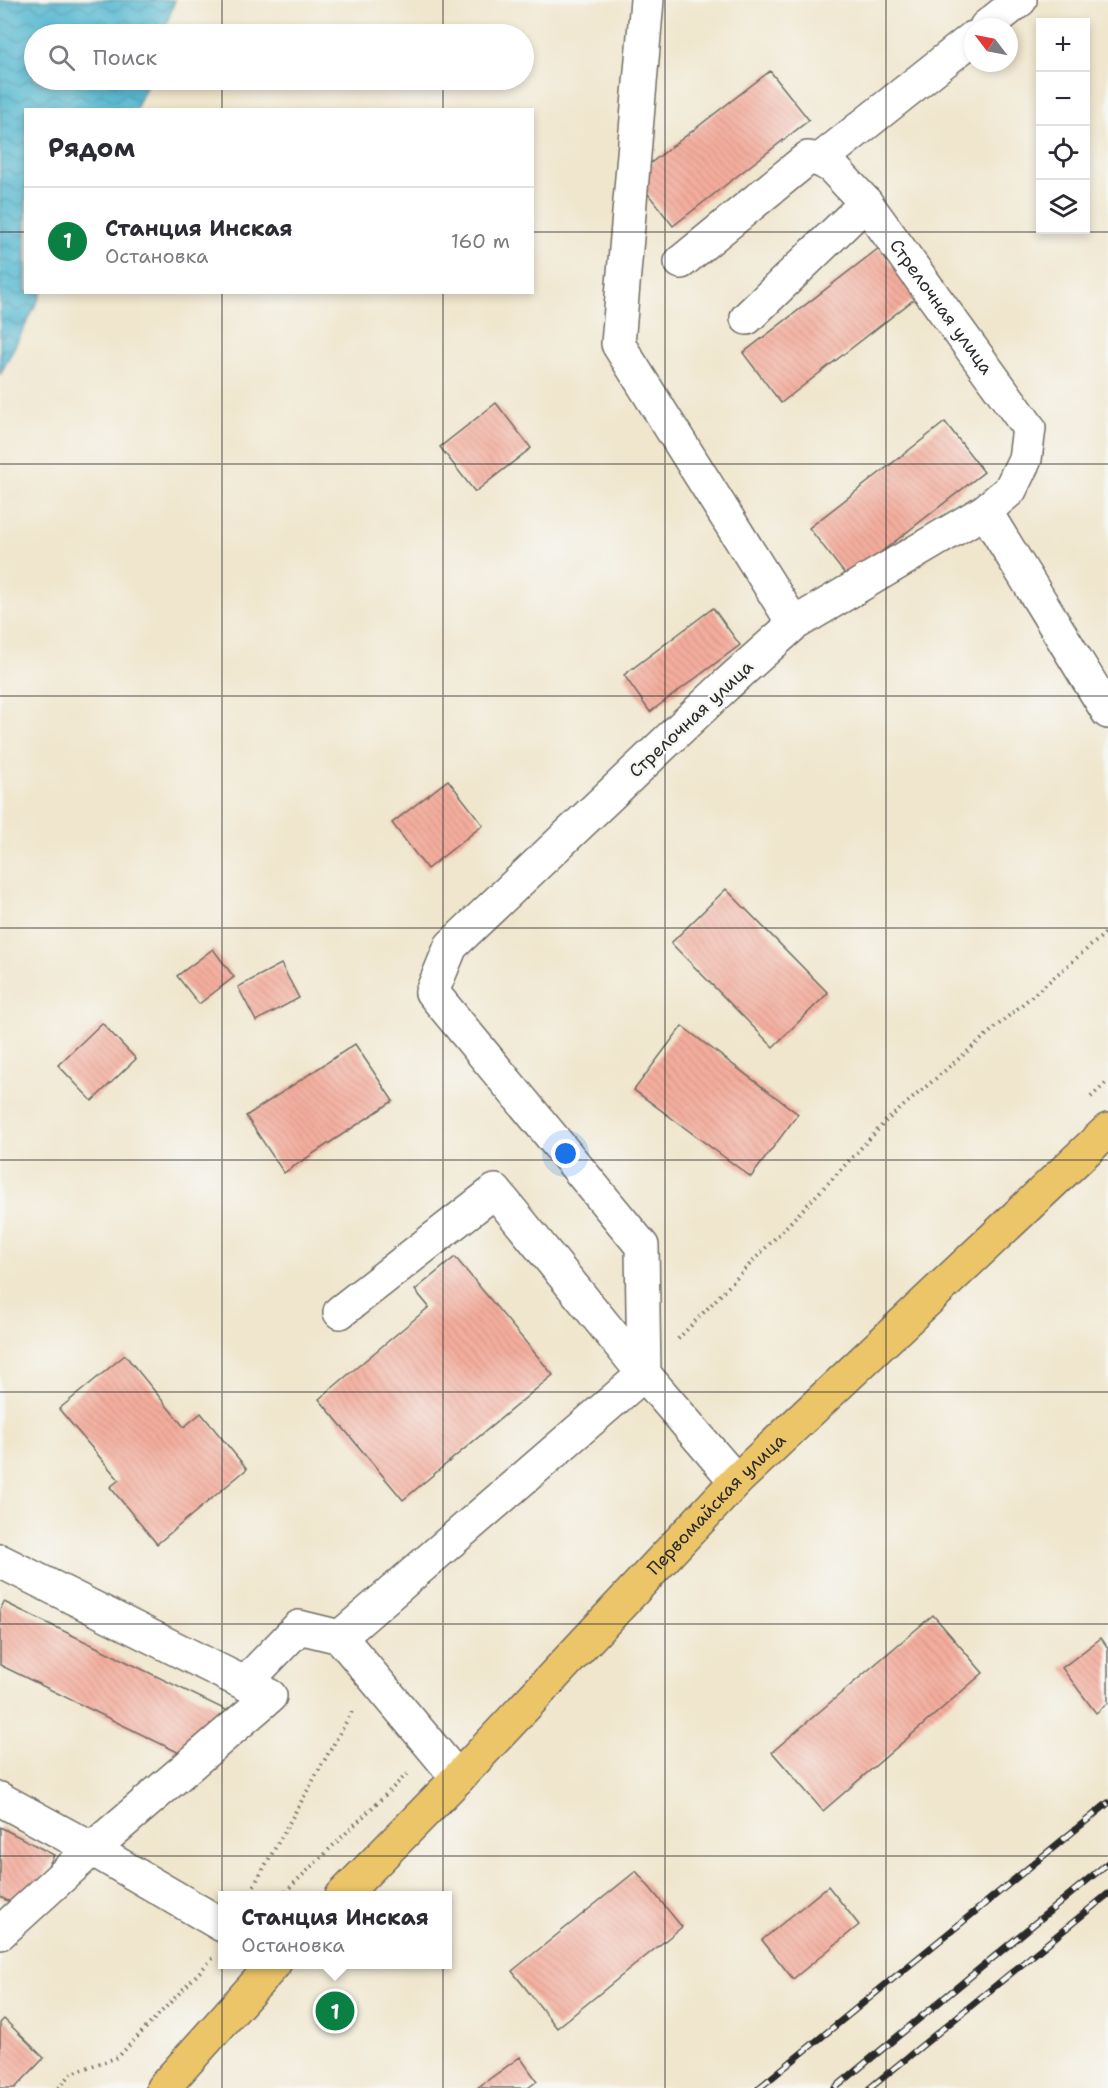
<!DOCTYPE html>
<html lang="ru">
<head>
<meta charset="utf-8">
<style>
  body { margin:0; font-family:"Shantell Sans",sans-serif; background:#f2f2f3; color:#2b2b33 }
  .controls { position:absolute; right:18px; top:18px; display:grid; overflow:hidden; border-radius:0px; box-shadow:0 3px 9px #0003 }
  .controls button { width:54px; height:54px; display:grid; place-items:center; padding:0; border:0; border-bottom:2px solid #e1e1e2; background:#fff; color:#2b2b33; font:30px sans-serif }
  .compass { position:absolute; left:964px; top:18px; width:54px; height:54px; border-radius:50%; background:#fff; box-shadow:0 3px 9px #0003; rotate:302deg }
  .you { position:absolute; left:566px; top:1154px; width:21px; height:21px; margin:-15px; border:4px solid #fff; border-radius:50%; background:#1a73e8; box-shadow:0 0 0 9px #1a73e833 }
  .badge { display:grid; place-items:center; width:39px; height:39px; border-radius:50%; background:#0b8043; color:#fff; font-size:20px; font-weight:700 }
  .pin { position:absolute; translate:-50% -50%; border:3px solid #fff; box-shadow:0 2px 6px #0006 }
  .popup { position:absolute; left:218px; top:1891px; width:234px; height:78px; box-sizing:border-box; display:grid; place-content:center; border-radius:0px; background:#fff; filter:drop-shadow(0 2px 4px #0005); font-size:20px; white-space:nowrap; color:#7c7c81 }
  .popup b { font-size:22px; color:#2b2b33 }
  .popup::after { content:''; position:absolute; left:50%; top:100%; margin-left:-12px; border:12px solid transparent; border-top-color:#fff }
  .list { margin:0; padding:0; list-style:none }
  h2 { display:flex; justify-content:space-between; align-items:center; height:78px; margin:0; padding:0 24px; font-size:26px }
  h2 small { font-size:20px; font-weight:400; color:#7c7c81 }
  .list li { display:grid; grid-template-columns:39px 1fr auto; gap:18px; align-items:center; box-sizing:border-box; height:108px; padding:0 24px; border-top:2px solid #e1e1e2 }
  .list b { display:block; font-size:22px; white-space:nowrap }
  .list p { margin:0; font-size:20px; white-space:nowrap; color:#7c7c81 }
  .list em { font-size:20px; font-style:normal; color:#7c7c81 }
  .icon { flex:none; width:33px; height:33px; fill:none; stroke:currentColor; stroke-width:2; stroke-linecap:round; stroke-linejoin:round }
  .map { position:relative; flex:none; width:1108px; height:2088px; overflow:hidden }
  .search { position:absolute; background:#fff; box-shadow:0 3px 9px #0003; left:24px; top:24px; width:510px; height:66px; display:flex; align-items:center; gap:15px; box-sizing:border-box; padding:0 21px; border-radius:33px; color:#7c7c81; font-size:22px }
  .panel { position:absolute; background:#fff; box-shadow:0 3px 9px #0003; left:24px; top:108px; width:510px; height:186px; border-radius:0px }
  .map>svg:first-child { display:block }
  .water { fill:url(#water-waves); stroke:#3e717e; stroke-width:1.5 }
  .building { fill:url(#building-back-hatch) }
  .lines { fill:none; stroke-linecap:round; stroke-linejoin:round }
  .minor-casing { stroke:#706c64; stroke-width:36 }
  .major-casing { stroke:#706c64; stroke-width:36 }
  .path { stroke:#706c64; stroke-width:4; stroke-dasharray:1.5 4.5; stroke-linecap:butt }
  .minor { stroke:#fff; stroke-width:33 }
  .major { stroke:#edc569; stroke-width:33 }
  .rail-casing { stroke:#2b2b2b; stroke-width:7 }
  .rail { stroke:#f6f6f2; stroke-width:4.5; stroke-dasharray:14; stroke-linecap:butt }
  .grid { fill:none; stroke:#2b2b2b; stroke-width:1.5; stroke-opacity:0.55 }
  .labels { text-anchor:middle; stroke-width:4.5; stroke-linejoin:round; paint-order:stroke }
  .street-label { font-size:18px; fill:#2b2b2b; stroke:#f6f6f2 }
</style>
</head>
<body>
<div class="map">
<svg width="1108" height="2088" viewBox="0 0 1108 2088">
  <defs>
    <pattern id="water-waves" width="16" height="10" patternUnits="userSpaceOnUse" patternTransform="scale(1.5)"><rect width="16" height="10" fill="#52b7d0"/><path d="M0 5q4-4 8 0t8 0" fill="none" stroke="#4495a9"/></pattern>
    <pattern id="building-back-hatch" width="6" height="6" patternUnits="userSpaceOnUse" patternTransform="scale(1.5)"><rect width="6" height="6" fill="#f4ad9d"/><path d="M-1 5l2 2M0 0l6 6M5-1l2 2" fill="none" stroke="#d19587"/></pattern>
  </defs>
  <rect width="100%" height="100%" fill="#f6f6f2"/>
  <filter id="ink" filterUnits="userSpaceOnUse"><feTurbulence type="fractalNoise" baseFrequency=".0167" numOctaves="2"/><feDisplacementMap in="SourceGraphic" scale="12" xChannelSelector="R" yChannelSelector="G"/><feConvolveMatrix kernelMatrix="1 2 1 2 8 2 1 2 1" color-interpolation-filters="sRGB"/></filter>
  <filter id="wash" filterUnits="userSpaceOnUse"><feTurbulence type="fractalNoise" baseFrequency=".008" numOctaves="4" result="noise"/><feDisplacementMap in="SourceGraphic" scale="24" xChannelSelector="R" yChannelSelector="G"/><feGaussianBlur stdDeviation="1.35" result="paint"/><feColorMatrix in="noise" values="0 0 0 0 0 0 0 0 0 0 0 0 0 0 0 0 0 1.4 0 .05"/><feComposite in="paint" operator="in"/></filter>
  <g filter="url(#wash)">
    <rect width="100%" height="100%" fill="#f0e6cd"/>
    <path class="water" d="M0,0H175L163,34H34V80H149L136,109L26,110V292L42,293L0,375Z"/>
    <g id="blocks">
      <path class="building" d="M770,71L809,120L673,226L634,176Z
        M879,248L917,297L781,403L743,353Z
        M496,403L531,448L475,492L440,447Z
        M945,422L984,472L848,578L809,528Z
        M713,608L740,645L650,712L624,675Z
        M448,780L483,825L427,869L392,823Z
        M726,889L828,993L773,1047L671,943Z
        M213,949L234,977L199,1004L177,976Z
        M281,964L299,998L256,1021L238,987Z
        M102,1023L136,1059L92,1101L58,1065Z
        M682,1026L798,1114L751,1177L634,1090Z
        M355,1044L393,1101L284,1173L246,1116Z
        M455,1257L553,1375L403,1500L319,1399L429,1307L415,1290Z
        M125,1355L184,1427L201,1413L247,1469L157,1544L110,1487L119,1480L59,1409Z
        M4,1602L228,1711L202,1764L0,1665V1610Z
        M933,1615L983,1673L823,1811L772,1752Z
        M1101,1638L1108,1648V1703L1096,1713L1062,1668Z
        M0,1827L54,1855L26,1910L0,1897Z
        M636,1871L682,1927L557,2028L512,1971Z
        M828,1886L859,1925L793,1979L762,1940Z
        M4,2019L44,2058L15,2088H0V2023Z
        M520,2057L537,2081L528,2088H477Z"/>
    </g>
  </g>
  <g filter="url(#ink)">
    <use href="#blocks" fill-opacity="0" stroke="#706c64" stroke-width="1.5"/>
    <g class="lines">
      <defs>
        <g id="minor">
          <path d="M647,0L618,344L794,624"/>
          <path d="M986,27L1020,0"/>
          <path d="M820,160L973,38"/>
          <path id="s1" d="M681,262L808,158L820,160L832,167L866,203L1029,428L1025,459L1010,490L985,511L794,624L726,685L451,946L432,992L642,1246L644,1374L736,1481"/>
          <path d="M747,318L866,203"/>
          <path d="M985,511L1108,712"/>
          <path d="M0,1561L270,1696L92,1849L0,1933"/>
          <path d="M340,1637L644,1374L495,1191L340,1312"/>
          <path d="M245,1683L299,1627L340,1637L458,1778"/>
          <path d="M0,1799L92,1849L222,1925"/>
        </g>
        <g id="major">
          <path id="s2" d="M342,1896L458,1778L736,1481L1108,1130"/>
          <path d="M163,2088L274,1964"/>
        </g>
      </defs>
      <use href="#minor" class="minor-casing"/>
      <use href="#major" class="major-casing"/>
      <path class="path" d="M1091,1097L1108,1081
        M678,1339L833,1178L886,1121L1108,931
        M248,1896L354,1708
        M281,1896L408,1773
        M59,2088L72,2073L118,2057L213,1958"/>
      <use href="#minor" class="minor"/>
      <use href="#major" class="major"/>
      <defs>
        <path id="rail" d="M759,2088L1108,1803
          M835,2088L1108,1863
          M870,2088L1108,1894"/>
      </defs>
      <use href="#rail" class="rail-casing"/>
      <use href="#rail" class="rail"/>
    </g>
  </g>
  <path class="grid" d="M222,0V34M443,0V34M665,0V2088M886,0V2088M222,80V110M443,80V110M0,232H26M532,232H1108M222,292V2088M443,292V2088M0,464H1108M0,696H1108M0,928H1108M0,1160H1108M0,1392H1108M0,1624H1108M0,1856H1108"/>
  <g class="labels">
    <g class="street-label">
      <text dy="6" stroke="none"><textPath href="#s1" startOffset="368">Стрелочная улица</textPath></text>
      <text transform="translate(691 719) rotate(-43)" y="6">Стрелочная улица</text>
      <text dy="6" stroke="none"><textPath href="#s2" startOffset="542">Первомайская улица</textPath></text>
    </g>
  </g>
</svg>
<div class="controls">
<button>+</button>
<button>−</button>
<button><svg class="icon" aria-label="locate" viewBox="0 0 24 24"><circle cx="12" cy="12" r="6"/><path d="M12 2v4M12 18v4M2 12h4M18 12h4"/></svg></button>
<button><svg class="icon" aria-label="layers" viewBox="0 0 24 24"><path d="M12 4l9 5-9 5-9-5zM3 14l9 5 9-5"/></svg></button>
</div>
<svg class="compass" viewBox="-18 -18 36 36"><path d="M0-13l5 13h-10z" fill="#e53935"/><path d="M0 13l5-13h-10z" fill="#7c7c81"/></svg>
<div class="you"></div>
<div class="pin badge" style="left:335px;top:2011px">1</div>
<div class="popup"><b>Станция Инская</b>Остановка</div>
<div class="search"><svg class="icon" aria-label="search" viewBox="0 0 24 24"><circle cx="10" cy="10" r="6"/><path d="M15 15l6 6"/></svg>Поиск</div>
<section class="panel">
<h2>Рядом<small></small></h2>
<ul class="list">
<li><span class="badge">1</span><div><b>Станция Инская</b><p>Остановка</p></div><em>160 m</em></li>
</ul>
</section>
</div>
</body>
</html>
